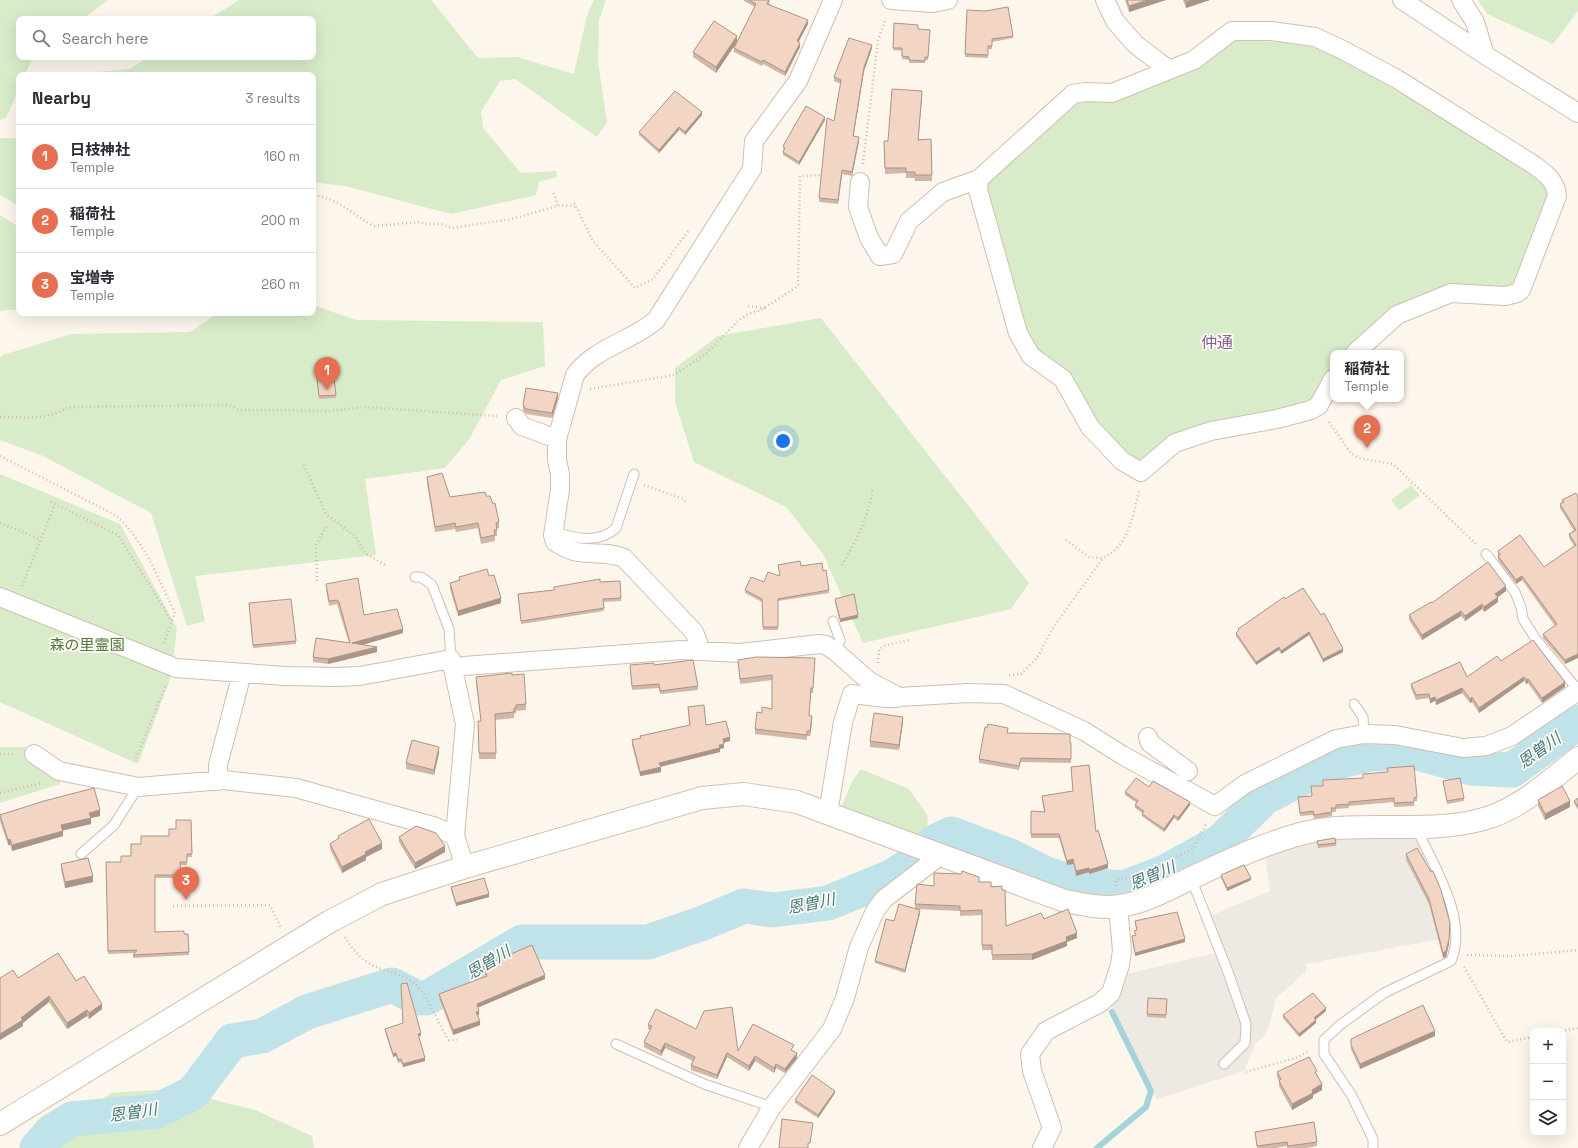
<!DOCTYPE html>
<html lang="en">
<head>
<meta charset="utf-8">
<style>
  body { margin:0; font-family:"Space Grotesk","Noto Sans JP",sans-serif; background:#f2f2f3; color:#2b2b33 }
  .controls { position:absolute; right:12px; bottom:12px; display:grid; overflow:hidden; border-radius:8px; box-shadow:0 4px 16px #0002 }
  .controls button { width:36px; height:36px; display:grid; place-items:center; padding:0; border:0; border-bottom:1px solid #e1e1e2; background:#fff; color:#2b2b33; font:20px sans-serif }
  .you { position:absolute; left:783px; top:441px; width:14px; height:14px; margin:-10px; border:3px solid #fff; border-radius:50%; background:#1a73e8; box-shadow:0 0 0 6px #1a73e833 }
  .badge { display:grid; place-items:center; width:26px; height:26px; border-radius:50%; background:#e76f51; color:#fff; font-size:13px; font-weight:700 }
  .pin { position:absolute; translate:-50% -33px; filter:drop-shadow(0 1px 2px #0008) }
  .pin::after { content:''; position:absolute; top:21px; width:14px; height:12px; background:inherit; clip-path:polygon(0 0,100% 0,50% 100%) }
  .popup { position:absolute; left:1330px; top:350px; width:74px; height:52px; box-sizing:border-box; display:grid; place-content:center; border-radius:8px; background:#fff; filter:drop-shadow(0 1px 3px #0005); font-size:13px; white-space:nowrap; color:#7c7c81 }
  .popup b { font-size:15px; color:#2b2b33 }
  .popup::after { content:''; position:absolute; left:50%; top:100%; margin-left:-8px; border:8px solid transparent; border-top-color:#fff }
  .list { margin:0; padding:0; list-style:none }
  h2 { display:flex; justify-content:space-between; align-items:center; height:52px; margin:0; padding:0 16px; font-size:17px }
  h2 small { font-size:13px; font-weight:400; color:#7c7c81 }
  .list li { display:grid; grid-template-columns:26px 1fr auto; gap:12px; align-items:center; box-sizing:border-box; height:64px; padding:0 16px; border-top:1px solid #e1e1e2 }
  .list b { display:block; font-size:15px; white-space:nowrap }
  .list p { margin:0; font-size:13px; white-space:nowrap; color:#7c7c81 }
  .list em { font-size:13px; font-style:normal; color:#7c7c81 }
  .icon { flex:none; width:22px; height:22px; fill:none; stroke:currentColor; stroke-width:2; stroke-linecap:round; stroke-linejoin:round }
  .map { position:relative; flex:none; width:1578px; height:1148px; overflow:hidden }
  .search { position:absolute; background:#fff; box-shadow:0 4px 16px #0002; left:16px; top:16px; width:300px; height:44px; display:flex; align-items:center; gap:10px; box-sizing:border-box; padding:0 14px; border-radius:8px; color:#7c7c81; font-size:15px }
  .panel { position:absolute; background:#fff; box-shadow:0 4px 16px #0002; left:16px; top:72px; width:300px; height:244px; border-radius:8px }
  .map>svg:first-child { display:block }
  .industrial { fill:#efe9e4 }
  .green { fill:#d8ecc9 }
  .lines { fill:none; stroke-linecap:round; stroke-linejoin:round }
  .stream { stroke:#a5d3da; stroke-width:6 }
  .river { stroke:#bfe3e8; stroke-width:35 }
  .lane-casing { stroke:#d1beb0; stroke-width:11 }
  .street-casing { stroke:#d1beb0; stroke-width:20 }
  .secondary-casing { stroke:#d6c0b0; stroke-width:24 }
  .path { stroke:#d9b8a5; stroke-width:2.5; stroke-dasharray:1 3; stroke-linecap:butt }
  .lane { stroke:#fff; stroke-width:9 }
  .street { stroke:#fff; stroke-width:18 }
  .secondary { stroke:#fff; stroke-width:22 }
  .wall { fill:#d1b7a8 }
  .shaded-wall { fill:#aa9588 }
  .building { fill:#f3d5c3; stroke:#aa9588 }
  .labels { text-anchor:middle; stroke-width:3.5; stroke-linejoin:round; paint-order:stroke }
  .park-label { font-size:15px; fill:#537a41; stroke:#fffaf3 }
  .neighbourhood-label { font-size:16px; fill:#846695; stroke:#fffaf3 }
  .water-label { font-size:16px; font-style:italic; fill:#437c86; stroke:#fffaf3 }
</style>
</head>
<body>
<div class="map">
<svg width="1578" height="1148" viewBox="0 0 1578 1148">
  <rect width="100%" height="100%" fill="#fdf6ec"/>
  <path class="industrial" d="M1416,836L1429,868L1450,908L1452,937L1306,964V972L1276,998L1269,1027L1264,1036L1255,1044L1244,1071L1157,1099L1110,1005L1126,974L1224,951L1210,916L1270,891L1265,854L1325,838Z"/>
  <path class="green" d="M0,0H108L83,19H19V57H33L25,75H19V89L6,118L0,120Z
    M239,0H431L478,58L517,57L574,74L587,15L594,0H606L599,20L598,62L607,122L597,137L515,79L500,81L481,112L483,128L521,173L556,171L557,177L539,182L536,195L451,214L345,186L313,182V75H67L130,69L149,57H313V19H209Z
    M1478,0H1578V11L1553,44L1487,14Z
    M1231,39L1292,43L1329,51L1541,175L1549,184V202L1517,288L1396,308L1345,353H1333V366L1310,405L1136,463L1100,427L1061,366L1035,352L1016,306L987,188L988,178L1079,102L1114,101Z
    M19,134V206L0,195V138H17Z
    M0,215L19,227V309L0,311Z
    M313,305L356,320L543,322L545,366L501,380L470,438L445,468L365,479L376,555L195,576L205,621L187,626L151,513L43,456L0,440V358L3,355L71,334L190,332L218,313H313Z
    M821,318L1029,583L1011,609L863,643L823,554L786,507L694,462L675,402V368L718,336Z
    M0,474L120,524L177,628L171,677L138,764L0,702Z
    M1411,485L1420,495L1399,511L1391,500Z
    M0,747H25L60,773V784L0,803Z
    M861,769L909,789L928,816L926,840L841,807L853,780Z
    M171,1089L255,1110L312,1136L314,1148H37L111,1093Z"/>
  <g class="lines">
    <path class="stream" d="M1097,1148L1146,1107L1151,1091L1112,1012"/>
    <path class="river" d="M37,1148L51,1132L72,1119L157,1111L193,1093L232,1041L262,1036L307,1012L392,985L417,998H427L522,942H648L703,923L744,906L773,910L828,903L891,877L912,864L935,842L951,834L1010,856L1046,874L1082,885L1124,888L1165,872L1221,841L1264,798L1329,764L1369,754L1414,752L1471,768L1512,770L1578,722"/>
    <defs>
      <path id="lane" d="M554,531C573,539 599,544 616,528L634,474
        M1486,554L1515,592L1521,607L1523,619L1535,638L1578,690
        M415,577H421L432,585L449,629L451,659
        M833,621L840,640L836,652
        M1354,704L1363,717L1364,734
        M81,854L114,825L138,787
        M1191,878L1228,972L1246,1024L1245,1043L1224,1064
        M616,1044L704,1084L772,1107
        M1373,1148V1139L1352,1096L1324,1054V1040L1340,1025L1384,993L1451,961C1469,919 1433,865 1416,827"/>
      <path id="street" d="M891,0L933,3L948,0
        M1105,0L1115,21L1135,44L1169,70
        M1402,0L1485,55L1578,113
        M1461,0L1475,22L1485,55
        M860,182L858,207L869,238L880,256L893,254L909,221L943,192L979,179
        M1333,379L1319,405L1311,410L1277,419L1211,431L1175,443L1141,472L1122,461L1090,427L1063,379L1031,356L1018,333L978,190L979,179L1073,94L1085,92L1112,93L1194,60L1232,31H1271L1315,37L1341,49L1397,79L1534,165C1545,173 1556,181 1557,196L1521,290L1517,293L1505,296L1451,293L1397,315L1355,353
        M516,418L522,426L557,439
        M0,597L176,668L285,676L337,677L360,676L451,659L465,724L455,836L465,867
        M699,650L698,642L694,632L624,558C607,551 595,555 578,552C569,551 562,546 555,542L553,535L560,490V474L557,460V439L575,375C594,348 632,341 656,320L752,169L754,141L798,81L833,0
        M454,669L464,666L681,650L740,653L819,644L826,645L836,652L869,681L899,697L968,693L1004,694L1084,731L1122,755L1215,806L1245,784L1336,739L1364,734L1395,735L1463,748L1486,746L1512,736L1578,691
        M1148,737L1150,743L1188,771
        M34,754L59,771L129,785L138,787L223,780L296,788L436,827L455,836
        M218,781V765L242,673
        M828,813L843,722L852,694L886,698H897
        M748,1148L772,1107L832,1029L845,998L859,947L875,911L884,899L941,855
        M1042,1148L1052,1128L1032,1071L1030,1054L1046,1031L1100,1003L1111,993L1120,965L1122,950L1118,906"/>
      <path id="secondary" d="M0,1124L329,922L382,894L465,867L702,798L744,794L797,802L1065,901C1081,904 1101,909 1119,906C1143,903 1167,890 1189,879C1226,862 1264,843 1304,833C1366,819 1434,837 1493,816C1525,804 1552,779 1578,758"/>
    </defs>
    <use href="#lane" class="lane-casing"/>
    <use href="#street" class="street-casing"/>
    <use href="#secondary" class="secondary-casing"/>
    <path class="path" d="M863,164L878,40L886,18
      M554,193L558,206
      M318,196C342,201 354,216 374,226L419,222C430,227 438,220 451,228L512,219L560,205L575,206
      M574,203L593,241L635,288L653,279L689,230
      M748,306L765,308
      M590,389L674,375L707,353L739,320L748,314L761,310L798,286L800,176L824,175
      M0,417C23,417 48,421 68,407L229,405L239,410L329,411L365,407L497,416
      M1329,422L1351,453L1359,458L1393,464L1477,545
      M0,456L115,515C144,539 158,579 175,613L164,643
      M304,465L326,514L356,537L365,553L385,565
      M644,485L683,499L687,503
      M51,502L118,535L165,610L171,622
      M0,523L40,539
      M1066,540L1089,557L1102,558
      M842,565C856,541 869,515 873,488
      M317,581L316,545L326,527
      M22,586L55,504
      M878,663L879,649L886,645L911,640
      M1009,675L1021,674L1037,658L1053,628L1103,558C1129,546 1133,515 1139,491
      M0,754H15
      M136,758L166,685
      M0,793L42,783
      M1116,886V880L1138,876L1193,849L1207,822
      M173,906L270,905L281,928
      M345,937C350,946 358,956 367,962C383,973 408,973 421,990C432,1004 438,1025 449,1040H457
      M1467,955L1513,956L1578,950
      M1464,967L1507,1042L1533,1037
      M1561,1031L1578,1028
      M1246,1072L1299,1057L1310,1050"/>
    <use href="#lane" class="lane"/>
    <use href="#street" class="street"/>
    <use href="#secondary" class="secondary"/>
  </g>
  <path class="wall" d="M744,0H770L769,4L808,24L798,42L800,47L785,76L763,64L762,66L734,52V48L755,7L744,1Z
    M1125,0H1166L1129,12Z
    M1183,0H1210L1186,8Z
    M967,10L1013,36V38L992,42V49H988V58L965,57Z
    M894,23L918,29L930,30L928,60H925V63H909V60L902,59V51L893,50Z
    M737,42L716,73L693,57V52Z
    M872,48L864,71L853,136L859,141L852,176L842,174L838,204L819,202V198L841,84L834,81V77Z
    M922,97L918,140L931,139L932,181H915V178H906V173L885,174L884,141H888Z
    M702,115L685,135L679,130L659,153L639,135V132Z
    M825,120L799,165L783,155V152L784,150L783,149V146Z
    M317,379L336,395V398L319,399Z
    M558,398L552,418L526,414L523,411V405Z
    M427,477L450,497L486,496L499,522V528H497V536H495V541L481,544L478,528L456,532L455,529L435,532L427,483Z
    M1576,493L1578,658L1565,664L1543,638V634L1555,626L1522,580L1516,584L1498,560V551L1544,567L1574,546L1569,538V534L1574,531L1560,508V504L1562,503V500Z
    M778,565L801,566L823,571L829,590V593L778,601V630H763L762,602L745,593V590L780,576Z
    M459,577L501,603L458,616L450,589V583L459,581Z
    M620,581L621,601L603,602L604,611L521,624L518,594L554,590V587Z
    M326,584L364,615L403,633L362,645L377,652L328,664L313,662V657L349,643L337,604L329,606L326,589Z
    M1506,591L1498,597V602L1484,612L1482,609L1465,621L1461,616L1422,640L1409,620V615L1432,603Z
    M835,599L858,618L840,622L835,602Z
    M1285,599L1343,652L1323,662L1309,635L1281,654L1279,650L1256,665L1236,636V633L1238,631V629Z
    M249,606L296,641V644L253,648Z
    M815,658L813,693H811L809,716L812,721L810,736H807V740L755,734V729L762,713L772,709V680L740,684L738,660Z
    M1501,661L1565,687L1542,703L1528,683L1526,684L1524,681L1479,713L1472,702L1470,703L1462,693L1436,705L1435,701L1430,703L1429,698L1416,700L1411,688V684L1467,677Z
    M654,665L698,686V690L660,694L659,688L632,690L630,669Z
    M512,675L526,704V710L516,711V713L514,714V718L495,720L496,759H479L478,721H481L476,683V677Z
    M688,707L706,725L730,741L724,742V748L720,749V752L660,767L661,772L640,776L632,745V740L640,738V736L689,725Z
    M903,722L899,750L870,747V741Z
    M1008,733L1071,743V763L1021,762L1019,770L979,763V759Z
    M439,753L434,775L406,769V763Z
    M1071,767L1096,832L1108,868L1089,874V872L1076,876L1073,864L1067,865L1059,838H1031V811L1044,812L1042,800V796L1073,791Z
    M1363,774L1417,797V801H1414V806L1394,807V802L1349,806V808L1336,809V812H1332V816L1314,819L1313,815L1300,816L1298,797L1312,796L1363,778Z
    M1443,781L1464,798V801L1447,804Z
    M1149,787L1190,805L1178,821L1174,818L1164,832L1142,816V813L1135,808V805L1137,803L1125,795V792Z
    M1578,798V810L1574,803V801Z
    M1538,800L1570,807L1545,820L1538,806Z
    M0,815L100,816L91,818V824L62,830L63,836L12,851L10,845H8L0,821Z
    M191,820L192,857H187V865H180L181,878H155V932L184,934L189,952V955L133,958V955L135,953L108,954L106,862H121L131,856L141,844L169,836Z
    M338,836L382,849L366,857V860L342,873L330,849V844L338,839Z
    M399,837L445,852L415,869L399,842Z
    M1317,841L1336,843V846L1318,848Z
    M1406,854L1450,923L1449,944L1446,957L1443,958L1429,904L1406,860Z
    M61,864L93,882L65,888L61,869Z
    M1221,875L1251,880L1227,891L1221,878Z
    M979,882L1002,890L1006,926L1044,919L1077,938L1067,942V946L1032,960H992V950H982V915L960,916V911L917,909L920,913L905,973L875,963V961L894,921L915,909V904L934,886Z
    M451,887L489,897L456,906L451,890Z
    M1135,921L1185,942L1135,956L1132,939V936L1135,935L1134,931L1137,930L1135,924Z
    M483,966L545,979L478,1007L479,1015H478L480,1025L453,1035L439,998V994L486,976L483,971Z
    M0,978H18L76,981L102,1009L89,1019L87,1016L67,1029L49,1002L23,1023V1026L0,1040Z
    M1148,998L1167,999L1166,1018L1147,1017Z
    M1326,1011L1315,1019L1316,1023L1299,1037L1283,1018V1015Z
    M648,1025L738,1051L794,1050L793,1051L797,1058L785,1073L776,1068L774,1073L755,1061L749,1071L727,1057L717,1079L691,1070V1065L693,1061L665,1048L661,1056L644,1047V1042L650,1030L648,1029Z
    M385,1029L421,1036H419L425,1061L403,1067L401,1062L398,1063L396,1056L393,1057L385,1032Z
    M1435,1036L1360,1069L1351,1049V1039Z
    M1277,1072L1317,1074L1322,1090L1313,1095V1098L1292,1110L1279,1086V1081L1277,1077Z
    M835,1093L818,1118L795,1103V1100Z
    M1255,1132L1317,1142V1146L1306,1148H1287V1146L1276,1148H1257Z"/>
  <path class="shaded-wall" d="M1148,0H1166L1129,12V6Z
    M1192,0H1210L1186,8V2Z
    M808,20V24L797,45V41Z
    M737,36V42L716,73V67Z
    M800,43V47L785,76V72Z
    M872,45V48L864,71L853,140V136L864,67Z
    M922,91V97L918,145V140Z
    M702,112V115L685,135V132Z
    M825,117V120L799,165V162Z
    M679,127V130L659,153V150Z
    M859,137V141L852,176V172Z
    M842,170V174L838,204V200Z
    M558,393V398L552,418V413Z
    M1522,576V580L1516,584V580Z
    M1506,586V591L1498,597V602L1484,612V607L1495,594Z
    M501,598V603L458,616V611Z
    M1482,604V609L1465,621V616Z
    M1461,611V616L1422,640V635Z
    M858,615V618L840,622V619Z
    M403,629V633L352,648V643Z
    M1309,632V635L1281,654V651Z
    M377,647V652L328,664V659Z
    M1279,647V650L1256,665V662Z
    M1343,649V652L1323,662V659Z
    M1578,654V658L1565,664V660Z
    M1524,677V681L1479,713V708Z
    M1528,679V683L1526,684V680Z
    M1565,682V687L1542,703V698Z
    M1462,688V693L1436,705V700Z
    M1435,697V701L1430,703V699Z
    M1472,697V702L1470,703V699Z
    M812,716V721L810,736V731Z
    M903,717V722L899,750V745Z
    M730,737V741L723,743V739Z
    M724,744V748L720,749V752L659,767V763Z
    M439,747V753L434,775V770Z
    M661,767V772L640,776V772Z
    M1570,801V807L1545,820V814Z
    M1190,802V805L1178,821V818Z
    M100,810V816L91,818V824L61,831V825L89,813Z
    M1174,815V818L1164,832V829Z
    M63,831V836L12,851V845Z
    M10,839V845H8V840Z
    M382,843V849L366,857V860L342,873V867L365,852Z
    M445,846V852L415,869V863Z
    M1073,859V864L1067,865V861Z
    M1108,864V868L1089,874V870Z
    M1089,868V872L1076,876V871Z
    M93,876V882L65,888V882Z
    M1251,878V880L1227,891V888Z
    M489,894V897L456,906V903Z
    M920,910V913L905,973V970Z
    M1077,933V938L1067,942V946L1032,960V954L1066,937Z
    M1185,939V942L1135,956V953Z
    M1449,939V944L1446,957L1443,958V953Z
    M545,975V979L477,1008V1004Z
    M49,996V1002L23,1023V1026L0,1040V1034L21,1018Z
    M102,1004V1009L89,1019V1013Z
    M1326,1008V1011L1314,1021V1018Z
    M87,1010V1016L67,1029V1023Z
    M479,1011V1015L476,1016V1012Z
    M1316,1020V1023L1299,1037V1034Z
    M480,1021V1025L453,1035V1030Z
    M1435,1031V1036L1360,1069V1064Z
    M421,1033V1036H418V1034Z
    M665,1043V1048L661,1056V1051Z
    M396,1053V1056L393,1057V1054Z
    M727,1053V1057L717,1079V1075Z
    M797,1053V1058L785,1073V1069Z
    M755,1056V1061L749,1071V1066Z
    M425,1058V1061L403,1067V1064Z
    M776,1064V1068L774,1073V1068Z
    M1322,1084V1090L1313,1095V1098L1292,1110V1104L1312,1090Z
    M835,1091V1093L818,1118V1115Z"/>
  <path class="building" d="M749,0H769L767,4L808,20L797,41L800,43L785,72L763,60L762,62L734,48L756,4Z
    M1127,0H1148L1129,6Z
    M1185,0H1192L1186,2Z
    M1008,7L1013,36L992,39V46H988V55L965,54L967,10L985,11Z
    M714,21L737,36L716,67L693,52Z
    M894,23L918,25V29L930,30L928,57H925V61L909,60V57L902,56V48H893Z
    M849,38L872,45L864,67L853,136L859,137L852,172L842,170L838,200L819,198L827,118L834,121L841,80L834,77Z
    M892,89L922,91L918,140L931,139L932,175H915V172H906V168H885L884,141H888Z
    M675,91L702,112L685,132L679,127L659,150L639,132Z
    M806,106L825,117L799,162L783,152L785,148L783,146Z
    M334,378L336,395L319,396L317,379Z
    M526,388L558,393L552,413L526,409L523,405Z
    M442,473L450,497L485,492L486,496H490L493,504L495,503L499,522L496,523L497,530H494L495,535L481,538L478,523L456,527L455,523L435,527L427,477Z
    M1576,493L1578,497V654L1565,660L1543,634L1557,624L1522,576L1516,580L1498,556L1500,555L1498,551L1520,535L1544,567L1576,545L1569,534L1576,530L1560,504L1564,502L1562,500Z
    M800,561L801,566L822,563L823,571L826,570L829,590L778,599V627H763L762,599L745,590L751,577L764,582L768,572L780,576L778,565Z
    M1488,562L1506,586L1495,594L1498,597L1484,607L1482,604L1465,616L1461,611L1422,635L1409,615L1431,602L1432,603Z
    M487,569L489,576L494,575L501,598L458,611L450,583L460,580L459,577Z
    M358,578L364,615L397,609L403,629L352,643L377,647L328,659L313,657L316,638L350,643L339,602L337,600L329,601L326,584Z
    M600,579V582L620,581L621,598L603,599L604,608L521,621L518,594L554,590V587Z
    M1303,588L1321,615L1324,613L1343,649L1323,659L1309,632L1281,651L1279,647L1256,662L1236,633L1239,630L1238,629L1284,597L1285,599Z
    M854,594L858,615L840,619L835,599Z
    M291,599L296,641L253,645L249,603Z
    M1533,640L1565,682L1542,698L1528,679L1526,680L1524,677L1479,708L1472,697L1470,699L1462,688L1436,700L1435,697L1430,699L1429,694L1416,695L1411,684L1460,662L1467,677L1497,656L1501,661Z
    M756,657L815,658L813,688H811L809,716H812L810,731H807V735L755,729L757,712L762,713V707L772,709V675L740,679L738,660Z
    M693,660L698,686L660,691L659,684L632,686L630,665L654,663V665Z
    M512,673V675L524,674L526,704L516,705V708H514V712L495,714L496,753H479L478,721H481L476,677Z
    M704,705L706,725L726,721L730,737L723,739L724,744L719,745L720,748L659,763L661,767L640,772L632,740L641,738L640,736L690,725L688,707Z
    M874,713L903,717L899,745L870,741Z
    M988,724L1008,728L1007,733L1070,734V743H1071V759L1021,758L1019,766L979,759L985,727L987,728Z
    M412,740L439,747L434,770L406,763Z
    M1089,765L1096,832L1098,830L1108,864L1089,870V868L1076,871L1073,859L1067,861L1059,834H1031V811L1045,812L1042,796L1073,791L1071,767Z
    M1414,766L1417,797L1414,798V802L1394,803V798L1349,802V804L1336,805V808H1331L1332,812L1314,815L1313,811L1300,813L1298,797L1312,796L1311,786H1323V780L1363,778V774L1388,772L1387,768Z
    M1136,778L1149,787L1153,781L1190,802L1178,818L1174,815L1164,829L1142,814L1144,811L1135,805L1138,801L1125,792Z
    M1460,778L1464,798L1447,801L1443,781Z
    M1562,786L1570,801L1545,814L1538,800Z
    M94,788L100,810L89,813L91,818L61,825L63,831L12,845L10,839L8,840L0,815L44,801Z
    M1578,798V807L1574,801Z
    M369,819L382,843L365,852L366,854L342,867L330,844L339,838L338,836Z
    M176,820H191L192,854H187V862H180L181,875H155V932L184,931V934H188L189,952L133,955L137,950L108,951L106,862H121V856H131V844H141V836H169V829H176Z
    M416,826L436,833L445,846L415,863L399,837Z
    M1335,838L1336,843L1318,845L1317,841Z
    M1417,848L1431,872L1433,871L1441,890L1450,923L1449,939L1446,951L1443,953L1429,899L1406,854Z
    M88,858L93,876L65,882L61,864Z
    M1244,865L1251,878L1227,888L1221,875Z
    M962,871L979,877V882H991V887L1002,886V890H1005L1006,926L1041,913L1044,919L1068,909L1077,933L1066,937L1067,941L1032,954L992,955V945H982V910L960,911V906L915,904L917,884L934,886V873L961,874Z
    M484,878L489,894L456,903L451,887Z
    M899,904L920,910L905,970L875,961L886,919L894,921Z
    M1177,912L1185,939L1135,953L1132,936L1136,935L1134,931L1137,930L1135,921Z
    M532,945L545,975L477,1004L479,1011L476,1012L480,1021L453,1030L439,994L487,976L483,966Z
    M58,953L76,981L84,976L102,1004L89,1013L87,1010L67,1023L49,996L21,1018L23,1020L0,1034V978L13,970L18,978Z
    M407,983L421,1033L418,1034L425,1058L403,1064L401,1059L398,1060L396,1053L393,1054L385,1029L403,1023L401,984Z
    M1313,993L1326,1008L1314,1018L1316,1020L1299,1034L1283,1015Z
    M1148,998L1167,999L1166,1015L1147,1014Z
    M1423,1005L1435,1031L1360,1064L1351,1045V1039Z
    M732,1007L738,1051L753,1024L794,1045L791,1050L797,1053L785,1069L776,1064L774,1068L755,1056L749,1066L727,1053L717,1075L691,1065L695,1057L665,1043L661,1051L644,1042L652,1026L648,1025L656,1009L696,1029L704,1011Z
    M1309,1057L1317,1071L1315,1072L1322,1084L1312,1090L1313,1093L1292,1104L1279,1081L1281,1079L1277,1072Z
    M812,1075L835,1091L818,1115L795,1100Z
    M782,1119L813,1123L810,1143H808V1148H779Z
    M1314,1122L1317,1142L1288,1146L1287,1142L1257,1146L1255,1132Z"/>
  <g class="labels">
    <g class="park-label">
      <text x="87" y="650">森の里霊園</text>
    </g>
    <g class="neighbourhood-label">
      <text x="1217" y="348">仲通</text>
    </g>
    <g class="water-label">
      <text transform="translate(1539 750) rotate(-36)" y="6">恩曽川</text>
      <text transform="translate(1152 875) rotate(-23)" y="6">恩曽川</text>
      <text transform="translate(811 903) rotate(-11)" y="6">恩曽川</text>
      <text transform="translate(488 962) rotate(-31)" y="6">恩曽川</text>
      <text transform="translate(133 1112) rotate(-8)" y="6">恩曽川</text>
    </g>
  </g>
</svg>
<div class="controls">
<button>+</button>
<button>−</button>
<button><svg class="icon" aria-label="layers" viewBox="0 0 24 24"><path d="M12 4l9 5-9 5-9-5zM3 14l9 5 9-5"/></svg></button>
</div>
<div class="you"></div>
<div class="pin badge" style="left:327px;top:390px">1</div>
<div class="pin badge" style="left:1367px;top:448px">2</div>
<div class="popup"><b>稲荷社</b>Temple</div>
<div class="pin badge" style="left:186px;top:900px">3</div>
<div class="search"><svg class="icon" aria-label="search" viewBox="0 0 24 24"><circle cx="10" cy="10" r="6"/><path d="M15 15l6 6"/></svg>Search here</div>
<section class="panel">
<h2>Nearby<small>3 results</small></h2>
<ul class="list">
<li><span class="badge">1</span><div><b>日枝神社</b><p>Temple</p></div><em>160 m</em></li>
<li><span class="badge">2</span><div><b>稲荷社</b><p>Temple</p></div><em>200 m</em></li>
<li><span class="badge">3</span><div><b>宝増寺</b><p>Temple</p></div><em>260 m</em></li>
</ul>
</section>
</div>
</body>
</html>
